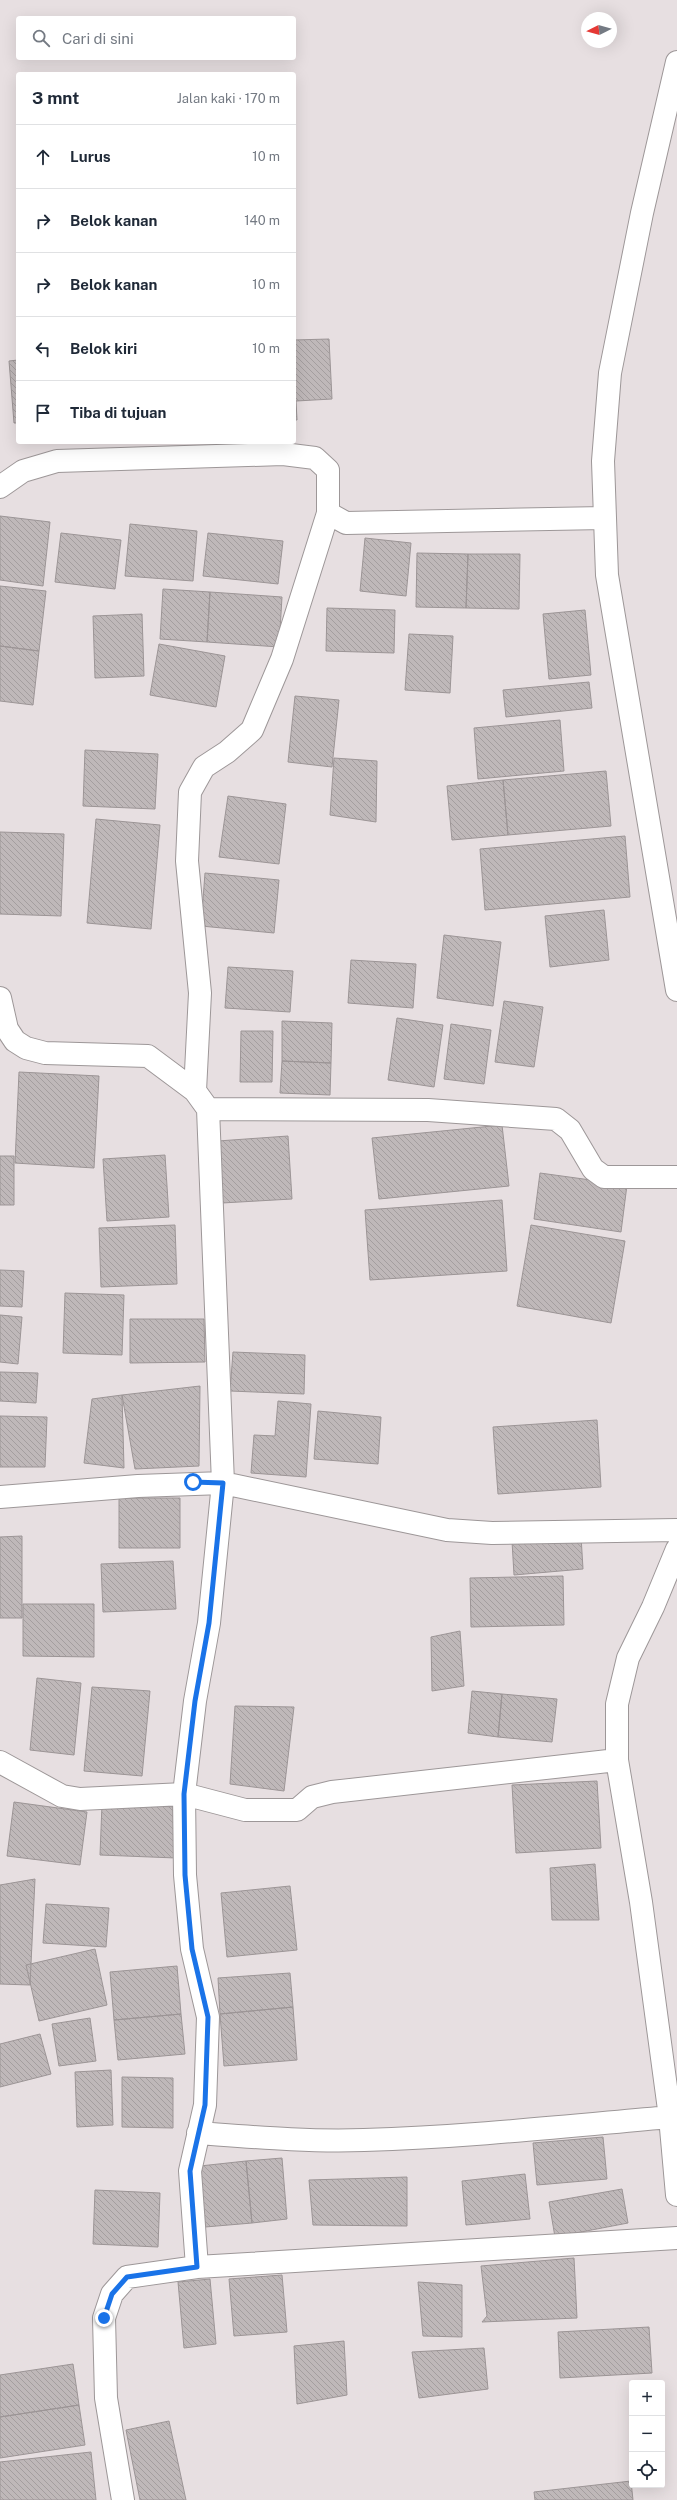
<!DOCTYPE html>
<html lang="id">
<head>
<meta charset="utf-8">
<style>
  body { margin:0; font-family:"Public Sans",sans-serif; background:#f6f6f7; color:#1f2937 }
  .controls { position:absolute; right:12px; bottom:12px; display:grid; overflow:hidden; border-radius:4px; box-shadow:0 4px 16px #0002 }
  .controls button { width:36px; height:36px; display:grid; place-items:center; padding:0; border:0; border-bottom:1px solid #e0e1e3; background:#fff; color:#1f2937; font:20px sans-serif }
  .compass { position:absolute; left:581px; top:12px; width:36px; height:36px; border-radius:50%; background:#fff; box-shadow:0 4px 16px #0002; rotate:264deg }
  .stop { position:absolute; width:12px; height:12px; margin:-9px; border:3px solid #1a73e8; border-radius:50%; background:#fff }
  .stop.end { background:#1a73e8; border-color:#fff; box-shadow:0 1px 4px #0008 }
  .list { margin:0; padding:0; list-style:none }
  h2 { display:flex; justify-content:space-between; align-items:center; height:52px; margin:0; padding:0 16px; font-size:17px }
  h2 small { font-size:13px; font-weight:400; color:#747a83 }
  .list li { display:grid; grid-template-columns:26px 1fr auto; gap:12px; align-items:center; box-sizing:border-box; height:64px; padding:0 16px; border-top:1px solid #e0e1e3 }
  .list b { display:block; font-size:15px; white-space:nowrap }
  .list em { font-size:13px; font-style:normal; color:#747a83 }
  .icon { flex:none; width:22px; height:22px; fill:none; stroke:currentColor; stroke-width:2; stroke-linecap:round; stroke-linejoin:round }
  .map { position:relative; flex:none; width:677px; height:2500px; overflow:hidden }
  .search { position:absolute; background:#fff; box-shadow:0 4px 16px #0002; left:16px; top:16px; width:280px; height:44px; display:flex; align-items:center; gap:10px; box-sizing:border-box; padding:0 14px; border-radius:4px; color:#747a83; font-size:15px }
  .panel { position:absolute; background:#fff; box-shadow:0 4px 16px #0002; left:16px; top:72px; width:280px; height:372px; border-radius:4px }
  .map>svg:first-child { display:block }
  .building { fill:url(#building-back-hatch); stroke:#9c9596 }
  .lines { fill:none; stroke-linecap:round; stroke-linejoin:round }
  .minor-casing { stroke:#9d9798; stroke-width:24 }
  .minor { stroke:#fff; stroke-width:22 }
  .route { stroke:#1a73e8; stroke-width:5 }
</style>
</head>
<body>
<div class="map">
<svg width="677" height="2500" viewBox="0 0 677 2500">
  <defs>
    <pattern id="building-back-hatch" width="6" height="6" patternUnits="userSpaceOnUse"><rect width="6" height="6" fill="#bfb8b9"/><path d="M-1 5l2 2M0 0l6 6M5-1l2 2" fill="none" stroke="#a49e9f"/></pattern>
  </defs>
  <rect width="100%" height="100%" fill="#e7dfe1"/>
  <path class="building" d="M329,339L332,399L296,401L297,420H294V340Z
    M18,360V423H14L9,361Z
    M0,516L50,522L43,586L0,580Z
    M130,524L197,531L193,581L125,576Z
    M61,533L121,540L115,589L55,582Z
    M208,533L283,541L278,584L203,576Z
    M365,538L411,543L406,596L360,591Z
    M417,553L468,554L466,608L416,607Z
    M468,554H520L519,609L466,608Z
    M0,586L46,591L39,651L0,646Z
    M163,589L210,592L207,642L160,639Z
    M210,592L282,597L279,647L207,642Z
    M327,608L395,610L394,653L326,651Z
    M585,610L591,675L549,679L543,614Z
    M142,614L144,676L95,678L93,616Z
    M409,634L453,636L450,693L405,690Z
    M159,644L225,656L216,707L150,695Z
    M0,646L39,651L33,705L0,701Z
    M589,682L592,708L506,717L503,690Z
    M295,696L339,700L332,767L288,762Z
    M560,720L564,771L478,779L474,728Z
    M85,750L158,754L155,809L83,806Z
    M334,758L377,761L376,822L330,815Z
    M606,771L611,826L508,835L503,780Z
    M503,780L508,835L452,840L447,786Z
    M228,796L286,804L279,864L219,857Z
    M96,819L160,825L151,929L87,923Z
    M0,832L64,834L61,916L0,914Z
    M625,836L630,897L485,910L480,849Z
    M205,873L279,880L274,933L201,926Z
    M604,910L609,960L550,967L545,916Z
    M444,935L501,942L493,1006L437,998Z
    M351,960L416,964L413,1008L348,1003Z
    M228,967L293,971L290,1012L225,1008Z
    M504,1001L543,1007L534,1067L495,1062Z
    M397,1018L443,1025L434,1087L388,1080Z
    M282,1021L332,1023L331,1063L282,1061Z
    M451,1024L491,1030L484,1084L444,1079Z
    M241,1031H273L272,1082H240Z
    M282,1061L331,1063L330,1095L280,1093Z
    M19,1072L99,1076L94,1168L15,1163Z
    M502,1125L509,1186L379,1199L372,1138Z
    M288,1136L292,1199L222,1203L218,1141Z
    M165,1155L169,1217L107,1221L103,1159Z
    M0,1156H14V1205H0Z
    M540,1173L627,1185L621,1232L534,1219Z
    M502,1200L507,1271L370,1280L365,1210Z
    M175,1225L177,1284L101,1287L99,1228Z
    M531,1225L625,1241L611,1323L517,1306Z
    M0,1270L24,1271L22,1307L0,1306Z
    M65,1293L124,1295L122,1355L63,1353Z
    M0,1315L22,1317L18,1364L0,1362Z
    M130,1319H204L205,1362L130,1363Z
    M233,1352L305,1355L304,1394L230,1391Z
    M0,1372L38,1373L36,1403L0,1401Z
    M200,1386L199,1466L135,1469L122,1395Z
    M122,1395L124,1468L84,1463L92,1399Z
    M278,1401L311,1404L306,1477L251,1473L254,1435L275,1436Z
    M318,1411L381,1417L378,1464L314,1459Z
    M0,1416L47,1417L45,1467H0Z
    M597,1420L601,1487L498,1494L493,1427Z
    M119,1498H180V1548H119Z
    M22,1536V1618H0V1537Z
    M581,1536L583,1569L514,1575L512,1541Z
    M173,1561L176,1609L103,1612L101,1564Z
    M563,1576L564,1625L471,1627L470,1578Z
    M23,1604H94V1657L23,1656Z
    M460,1631L464,1686L432,1691L431,1637Z
    M37,1678L81,1683L74,1755L30,1750Z
    M92,1687L150,1691L142,1776L84,1771Z
    M472,1691L502,1694L498,1737L468,1733Z
    M502,1694L557,1699L552,1742L498,1737Z
    M235,1706L294,1707L284,1791L230,1784Z
    M597,1781L601,1848L516,1853L512,1785Z
    M14,1802L87,1812L80,1865L7,1856Z
    M102,1804L178,1807L176,1858L100,1855Z
    M595,1864L599,1920H552L550,1868Z
    M35,1879L30,1985L0,1984V1885Z
    M290,1886L297,1950L227,1957L221,1893Z
    M46,1904L109,1908L106,1947L43,1943Z
    M95,1949L107,2005L39,2021L26,1965Z
    M177,1966L181,2014L114,2020L110,1972Z
    M290,1973L293,2007L220,2014L218,1978Z
    M293,2007L297,2060L224,2066L220,2014Z
    M181,2014L185,2054L118,2060L114,2020Z
    M90,2018L96,2061L59,2066L52,2024Z
    M40,2034L51,2074L0,2087V2044Z
    M111,2070L113,2125L77,2127L75,2072Z
    M122,2077L173,2078V2128L122,2127Z
    M603,2137L607,2179L537,2185L533,2143Z
    M282,2158L287,2219L252,2223L246,2161Z
    M246,2161L252,2223L205,2227L200,2166Z
    M525,2174L530,2219L466,2225L462,2181Z
    M407,2177V2226L313,2225L309,2180Z
    M622,2189L628,2223L555,2237L549,2202Z
    M95,2190L160,2193L158,2247L93,2244Z
    M574,2258L577,2318L482,2322L487,2316L481,2266Z
    M282,2275L287,2332L234,2336L229,2279Z
    M210,2279L216,2344L184,2348L178,2282Z
    M418,2282L462,2285V2337L423,2336Z
    M649,2327L652,2373L560,2378L558,2332Z
    M344,2341L347,2395L297,2404L294,2346Z
    M484,2348L488,2389L419,2398L412,2352Z
    M73,2364L79,2405L0,2417V2375Z
    M79,2405L85,2445L0,2458V2417Z
    M169,2421L186,2500H140L126,2430Z
    M91,2452L96,2500H0V2462Z
    M631,2481L633,2500H535L534,2492Z"/>
  <g class="lines">
    <defs>
      <path id="minor" d="M677,62L642,213L610,373L603,461L607,575L677,990
        M0,487L23,471L57,461L283,454L315,458L328,470V513L346,523L604,518
        M0,998L7,1029L15,1041L26,1048L45,1053L148,1056L195,1091L208,1109L223,1483L209,1623L195,1701L184,1794L185,1875L192,1949L208,2017L205,2105L190,2171L197,2267
        M195,1091L200,993L187,861L190,792L204,767L227,752L252,730L282,659L328,513
        M208,1109L428,1110L556,1119L570,1130L593,1169L604,1177H677
        M0,1497L138,1486L223,1483L447,1530L492,1533L677,1530
        M677,1549L653,1607L628,1658L617,1704V1760L641,1902L670,2117L677,2195
        M0,1762L62,1796L80,1799L184,1794L245,1810H297L312,1797L332,1792L617,1760
        M198,2133C253,2137 309,2142 364,2140C466,2137 568,2126 670,2117
        M123,2500L106,2398L104,2318L112,2294L127,2277L197,2267L677,2238"/>
    </defs>
    <use href="#minor" class="minor-casing"/>
    <use href="#minor" class="minor"/>
  </g>
  <g class="lines">
    <path class="route" d="M104,2318L112,2294L127,2277L197,2267L190,2171L205,2105L208,2017L192,1949L185,1875L184,1794L195,1701L209,1623L223,1483L193,1482"/>
  </g>
</svg>
<div class="controls">
<button>+</button>
<button>−</button>
<button><svg class="icon" aria-label="locate" viewBox="0 0 24 24"><circle cx="12" cy="12" r="6"/><path d="M12 2v4M12 18v4M2 12h4M18 12h4"/></svg></button>
</div>
<svg class="compass" viewBox="-18 -18 36 36"><path d="M0-13l5 13h-10z" fill="#e53935"/><path d="M0 13l5-13h-10z" fill="#747a83"/></svg>
<div class="stop" style="left:193px;top:1482px"></div>
<div class="stop end" style="left:104px;top:2318px"></div>
<div class="search"><svg class="icon" aria-label="search" viewBox="0 0 24 24"><circle cx="10" cy="10" r="6"/><path d="M15 15l6 6"/></svg>Cari di sini</div>
<section class="panel">
<h2>3 mnt<small>Jalan kaki · 170 m</small></h2>
<ul class="list">
<li><svg class="icon" aria-label="ahead" viewBox="0 0 24 24"><path d="M12 20V5M6 11l6-6 6 6"/></svg><div><b>Lurus</b></div><em>10 m</em></li>
<li><svg class="icon" aria-label="right" viewBox="0 0 24 24"><path d="M7 20v-9h11M14 6l5 5-5 5"/></svg><div><b>Belok kanan</b></div><em>140 m</em></li>
<li><svg class="icon" aria-label="right" viewBox="0 0 24 24"><path d="M7 20v-9h11M14 6l5 5-5 5"/></svg><div><b>Belok kanan</b></div><em>10 m</em></li>
<li><svg class="icon" aria-label="left" viewBox="0 0 24 24"><path d="M17 20v-9H6M10 6l-5 5 5 5"/></svg><div><b>Belok kiri</b></div><em>10 m</em></li>
<li><svg class="icon" aria-label="arrive" viewBox="0 0 24 24"><path d="M6 21V4h12l-3 4 3 4H6"/></svg><div><b>Tiba di tujuan</b></div></li>
</ul>
</section>
</div>
</body>
</html>
